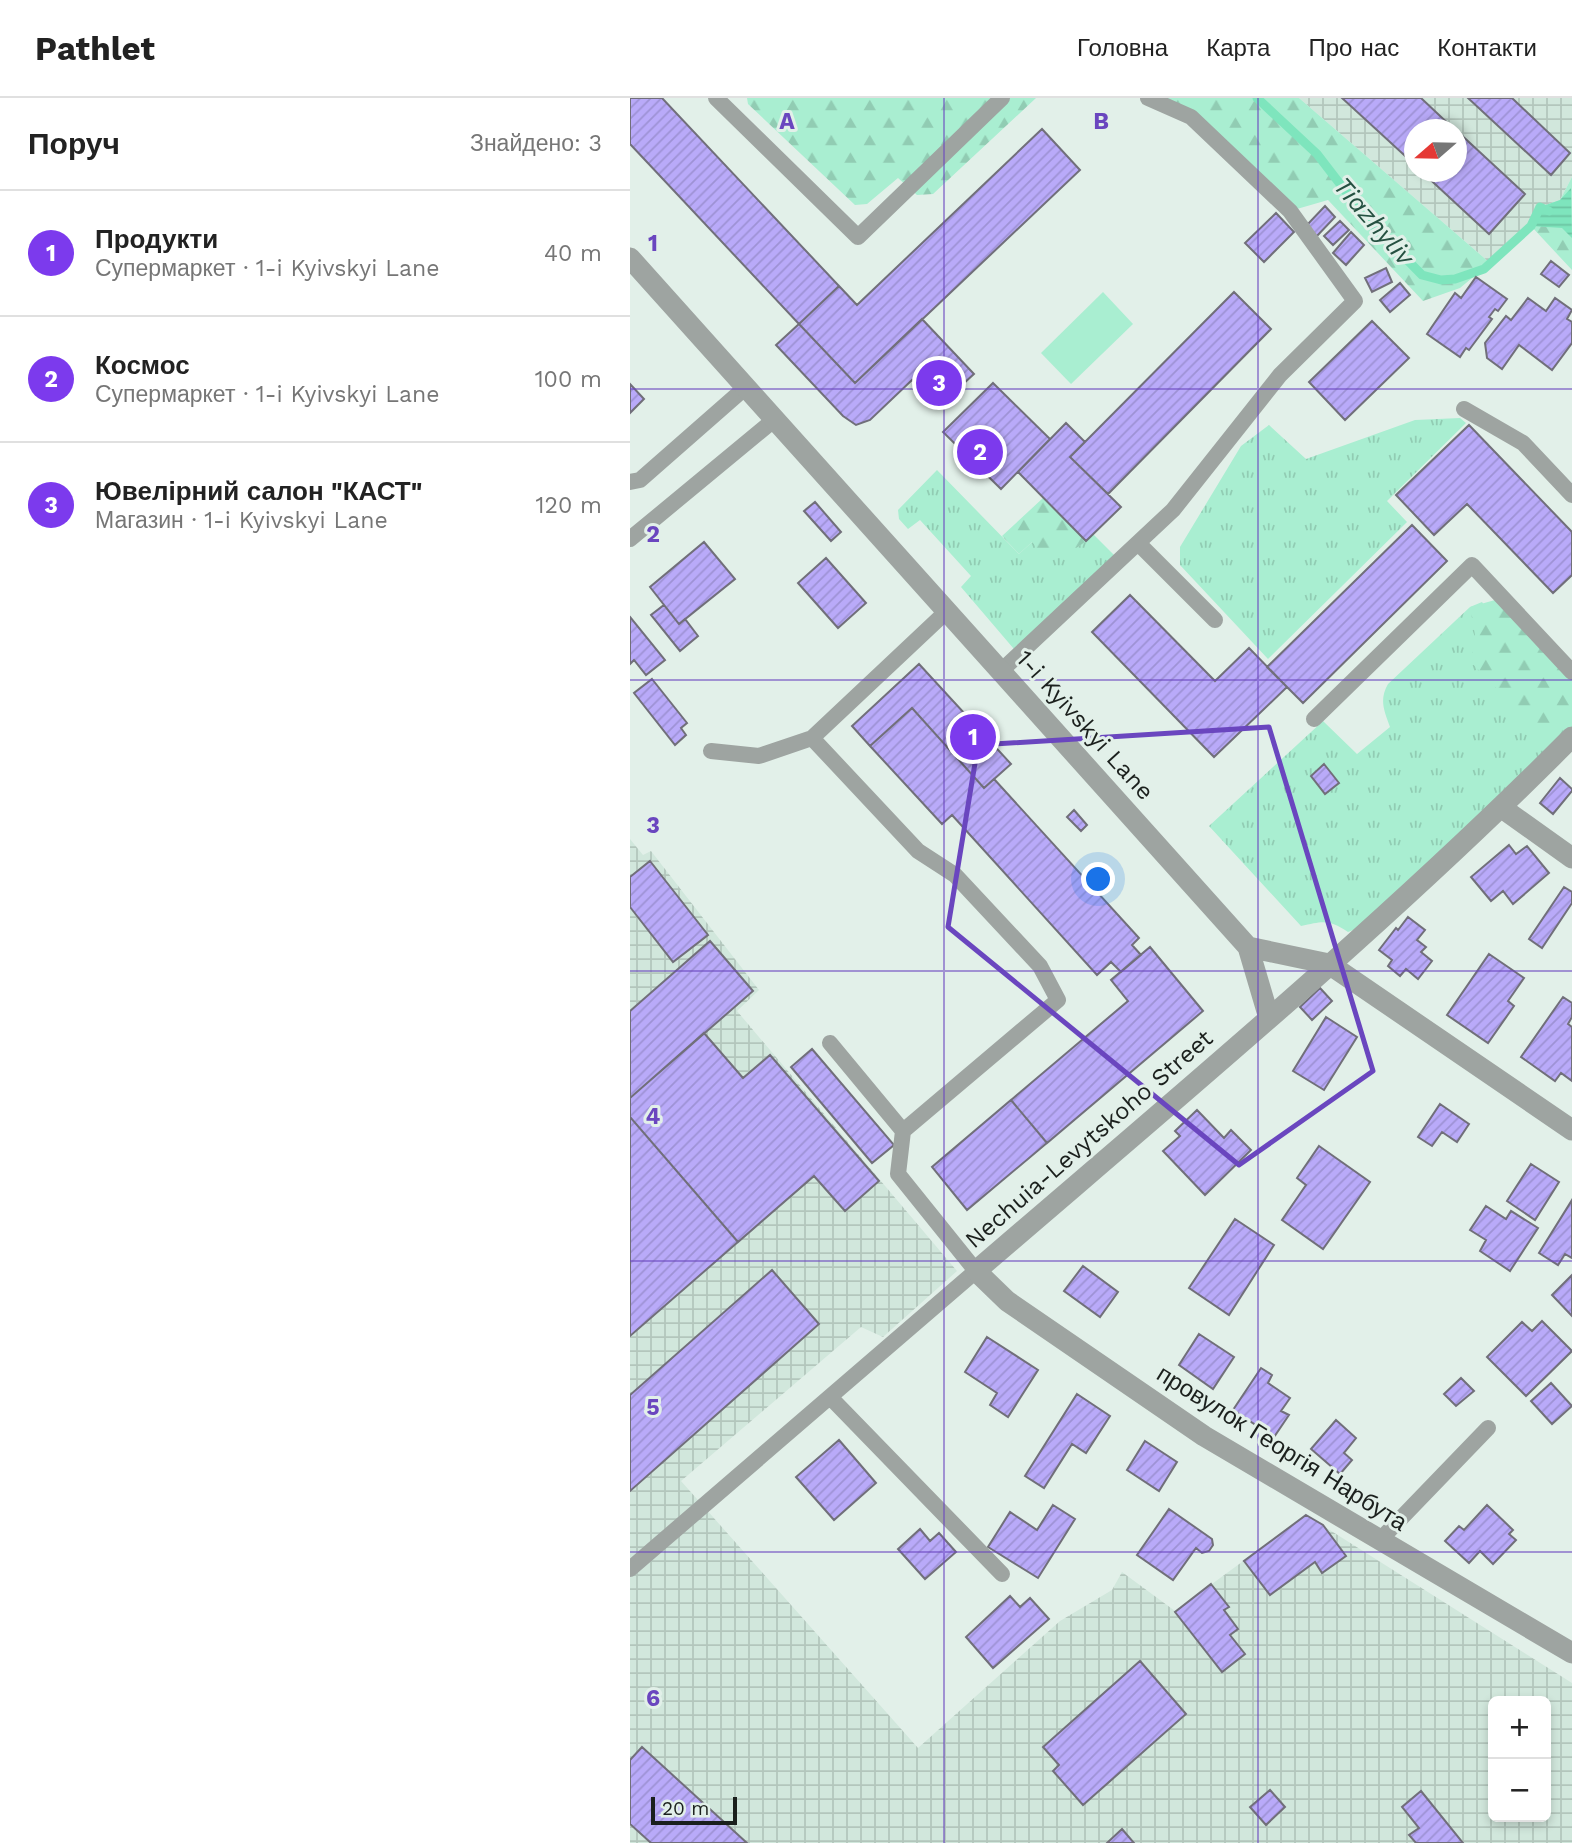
<!DOCTYPE html>
<html lang="uk">
<head>
<meta charset="utf-8">
<style>
  body { margin:0; font-family:"Work Sans",sans-serif; background:#f2f2f2; color:#222 }
  .controls { position:absolute; right:21px; bottom:21px; display:grid; overflow:hidden; border-radius:10px; box-shadow:0 4px 10px #0003 }
  .controls button { width:63px; height:63px; display:grid; place-items:center; padding:0; border:0; border-bottom:2px solid #e0e0e0; background:#fff; color:#222; font:35px sans-serif }
  .compass { position:absolute; left:774px; top:21px; width:63px; height:63px; border-radius:50%; background:#fff; box-shadow:0 4px 10px #0003; rotate:250deg }
  .scale { position:absolute; left:21px; bottom:18px; width:86px; box-sizing:border-box; padding-left:7px; border:4px solid #1b201d; border-top:0; font-size:19px; line-height:24px; white-space:nowrap; color:#1b201d; -webkit-text-stroke:5px #e2f0e9; paint-order:stroke }
  .you { position:absolute; left:469px; top:782px; width:24px; height:24px; margin:-18px; border:5px solid #fff; border-radius:50%; background:#1a73e8; box-shadow:0 0 0 10px #1a73e833 }
  .badge { display:grid; place-items:center; width:46px; height:46px; border-radius:50%; background:#7c3aed; color:#fff; font-size:23px; font-weight:700 }
  .pin { position:absolute; translate:-50% -50%; border:4px solid #fff; box-shadow:0 2px 7px #0006 }
  .list { margin:0; padding:0; list-style:none }
  h2 { display:flex; justify-content:space-between; align-items:center; height:91px; margin:0; padding:0 28px; font-size:30px }
  h2 small { font-size:23px; font-weight:400; color:#767676 }
  .list li { display:grid; grid-template-columns:46px 1fr auto; gap:21px; align-items:center; box-sizing:border-box; height:126px; padding:0 28px; border-top:2px solid #e0e0e0 }
  .list b { display:block; font-size:26px; white-space:nowrap }
  .list p { margin:0; font-size:23px; white-space:nowrap; color:#767676 }
  .list em { font-size:23px; font-style:normal; color:#767676 }
  .map { position:relative; flex:none; width:942px; height:1745px; overflow:hidden }
  header { display:flex; align-items:center; gap:42px; box-sizing:border-box; height:98px; padding:0 35px; background:#fff; border-bottom:2px solid #e0e0e0 }
  header strong { font-size:33px }
  nav { display:flex; gap:38px; margin-inline-start:auto; font-size:24px }
  main { display:flex }
  aside { flex:1; background:#fff }
  .map>svg:first-child { display:block }
  .industrial { fill:url(#industrial-grid); fill-rule:evenodd }
  .grass { fill:url(#grass-tufts) }
  .forest { fill:url(#forest-firs) }
  .park { fill:#a9eed1 }
  .water { fill:url(#water-rules) }
  .lines { fill:none; stroke-linecap:round; stroke-linejoin:round }
  .stream { stroke:#7ee5bd; stroke-width:9 }
  .building { fill:url(#building-hatch); stroke:#716f7a; stroke-width:2 }
  .lane { stroke:#9ea4a1; stroke-width:16 }
  .street { stroke:#9ea4a1; stroke-width:21 }
  .marked { fill:none; stroke:#6a46bf; stroke-width:5; stroke-linejoin:round }
  .grid { fill:none; stroke:#6a46bf; stroke-width:2; stroke-opacity:0.55 }
  .labels { text-anchor:middle; stroke-width:6; stroke-linejoin:round; paint-order:stroke }
  .street-label { font-size:24px; fill:#1b201d; stroke:#e2f0e9 }
  .water-label { font-size:26px; font-style:italic; fill:#255141; stroke:#e2f0e9 }
  .grid-label { font-size:23px; text-anchor:middle; font-weight:bold; fill:#6a46bf; stroke:#e2f0e9; stroke-width:6; stroke-linejoin:round; paint-order:stroke }
</style>
</head>
<body>
<header>
<strong>Pathlet</strong>
<nav><a>Головна</a><a>Карта</a><a>Про нас</a><a>Контакти</a></nav>
</header>
<main>
<aside>
<h2>Поруч<small>Знайдено: 3</small></h2>
<ul class="list">
<li><span class="badge">1</span><div><b>Продукти</b><p>Супермаркет · 1-i Kyivskyi Lane</p></div><em>40 m</em></li>
<li><span class="badge">2</span><div><b>Космос</b><p>Супермаркет · 1-i Kyivskyi Lane</p></div><em>100 m</em></li>
<li><span class="badge">3</span><div><b>Ювелірний салон &quot;КАСТ&quot;</b><p>Магазин · 1-i Kyivskyi Lane</p></div><em>120 m</em></li>
</ul>
</aside>
<div class="map">
<svg width="942" height="1745" viewBox="0 0 942 1745">
  <defs>
    <pattern id="industrial-grid" width="8" height="8" patternUnits="userSpaceOnUse" patternTransform="scale(1.75)"><rect width="8" height="8" fill="#d1e7dc"/><path d="M0 4h8M4 0v8" fill="none" stroke="#b3c6bc"/></pattern>
    <pattern id="grass-tufts" width="24" height="20" patternUnits="userSpaceOnUse" patternTransform="scale(1.75)"><rect width="24" height="20" fill="#a9eed1"/><path d="M3 7l-1-3M5 7V3M7 7l1-3M15 17l-1-3M17 17v-4M19 17l1-3" fill="none" stroke="#91ccb3"/></pattern>
    <pattern id="forest-firs" width="22" height="20" patternUnits="userSpaceOnUse" patternTransform="scale(1.75)"><rect width="22" height="20" fill="#a9eed1"/><path d="M5 1l3.5 6h-7zM16 11l3.5 6h-7z" fill="#91ccb3"/></pattern>
    <pattern id="water-rules" width="6" height="5" patternUnits="userSpaceOnUse" patternTransform="scale(1.75)"><rect width="6" height="5" fill="#7ee5bd"/><path d="M0 2.5h6" fill="none" stroke="#6cc4a2"/></pattern>
    <pattern id="building-hatch" width="6" height="6" patternUnits="userSpaceOnUse" patternTransform="scale(1.75)"><rect width="6" height="6" fill="#b9aaf9"/><path d="M-1 1l2-2M0 6l6-6M5 7l2-2" fill="none" stroke="#9e92d5"/></pattern>
  </defs>
  <rect width="100%" height="100%" fill="#e2f0e9"/>
  <path class="industrial" d="M669,0H942V79L930,102L910,109L901,128L860,165ZM785,32H827V74H785Z
    M0,741L13,757L21,753L129,892L107,913L327,1173L253,1239L231,1229L51,1383L288,1650L430,1523L482,1492L492,1474L545,1513L676,1417L942,1585V1745H0ZM863,1603H916V1719H863Z"/>
  <path class="grass" d="M830,320L836,325L757,403L777,424L638,561L550,467V449L611,348L639,327L676,361L785,322Z
    M307,372L389,456L402,444L448,449L463,436L489,462L389,557L331,489L341,478L290,422L278,431L269,421L268,412Z
    M852,504L942,632L726,831L718,834C699,821 693,823 671,828L579,728L693,623L727,656L760,629C754,612 749,602 758,586L840,509Z"/>
  <path class="forest" d="M117,0H406L303,96L287,97L268,80L237,106L225,107L118,6Z
    M518,0H669L860,165L830,190L793,203L698,102L660,113L561,19Z
    M942,79V172L901,128L910,109L930,102Z
    M413,400L456,443L448,449L416,459L402,444L389,456L372,438Z
    M865,502L942,580V632L923,650L841,564L845,537L840,509Z"/>
  <path class="park" d="M473,194L503,226L441,286L411,255Z"/>
  <path class="water" d="M941,90L942,140L932,130L901,128L910,109L930,102Z"/>
  <g class="lines">
    <path class="stream" d="M627,0L687,56L737,121L792,177L811,182L825,181L854,171L901,128L910,109L919,113"/>
  </g>
  <path class="building" d="M0,0H32L209,188L169,226L0,46Z
    M712,0H791L825,32H785V67Z
    M838,0H882L940,55L921,77Z
    M412,31L450,72L225,285L169,226L209,188L227,207Z
    M827,33L895,96L859,136L792,74H827Z
    M695,108L705,119L686,139L676,128Z
    M646,115L664,134L634,164L615,145Z
    M710,123L719,132L703,147L694,138Z
    M721,134L734,147L716,167L703,155Z
    M921,163L939,177L929,189L911,176Z
    M756,170L762,184L742,194L735,180Z
    M846,179L877,201L868,213L865,211L859,219L862,221L839,252L836,250L830,259L797,236L825,195L831,200Z
    M770,185L780,197L760,214L750,202Z
    M604,194L641,231L478,396L440,359Z
    M898,200L916,213L925,200L942,212L937,221L942,224V245L922,272L889,247L872,271L857,260L855,245L876,218L881,222Z
    M292,221L344,276L307,310L282,282L240,322L226,327L213,318L146,247L169,226L225,285Z
    M742,223L779,260L715,322L679,284Z
    M363,285L420,341L371,391L313,334Z
    M0,286L14,301L0,315Z
    M436,325L455,344L440,359L491,409L456,443L388,374Z
    M839,327L942,434V477L923,495L837,406L804,437L766,397Z
    M185,404L211,434L201,443L174,413Z
    M782,427L817,463L673,605L637,569Z
    M74,444L105,481L49,526L20,489Z
    M196,460L236,505L208,530L168,485Z
    M500,497L585,583L619,550L657,589L584,659L462,534Z
    M34,507L49,526L55,521L68,538L50,553L21,517Z
    M0,519L35,562L16,577L4,562L0,566Z
    M289,566L381,666L354,690L282,610L240,648L222,628Z
    M22,581L57,625L51,630L56,637L45,647L4,595Z
    M282,610L354,690L364,681L509,840L502,847L511,857L491,874L481,864L467,877L322,717L312,726L240,648Z
    M694,666L709,685L695,696L681,678Z
    M930,680L942,691V693L923,716L910,705Z
    M444,712L457,727L451,733L437,719Z
    M879,747L886,756L897,748L919,775L883,806L873,793L861,803L841,779Z
    M20,763L78,837L43,864L0,809V779Z
    M934,789L942,794V805L912,850L899,841Z
    M778,819L795,832L787,842L796,849L791,854L802,863L788,881L776,871L770,878L758,868L762,862L749,852L766,830L768,832Z
    M80,843L123,893L0,1000V913Z
    M520,849L573,913L417,1045L381,1002L498,903L481,882Z
    M859,856L894,880L878,903L884,908L858,945L817,917Z
    M690,890L702,903L682,922L670,909Z
    M933,899L942,905V919L938,926L942,929V983L931,975L925,983L891,959Z
    M696,919L727,939L694,992L663,973Z
    M74,935L113,980L140,957L249,1083L215,1113L184,1078L108,1144L0,1019V1000Z
    M182,951L264,1047L242,1065L161,969Z
    M381,1002L417,1045L337,1112L302,1069Z
    M810,1006L839,1026L827,1044L812,1034L802,1048L788,1039Z
    M567,1012L594,1040L601,1032L621,1052L575,1097L533,1053L550,1038L545,1033Z
    M0,1019L108,1144L0,1238Z
    M689,1048L740,1084L693,1151L652,1122L676,1087L667,1080Z
    M901,1066L929,1084L905,1122L877,1103Z
    M942,1102V1160L935,1156L928,1167L909,1155Z
    M856,1108L876,1121L881,1113L908,1130L880,1173L850,1153L856,1142L840,1132Z
    M605,1121L644,1147L599,1217L559,1190Z
    M453,1168L488,1194L470,1219L434,1193Z
    M142,1172L189,1226L0,1393V1297Z
    M942,1177V1218L922,1197Z
    M912,1223L942,1253L896,1298L857,1259L892,1224L902,1233Z
    M569,1236L604,1259L583,1291L549,1267Z
    M357,1239L408,1272L378,1319L360,1307L367,1295L335,1274Z
    M631,1270L642,1277L638,1285L660,1300L651,1313L659,1317L644,1339L603,1312Z
    M831,1280L844,1293L826,1308L814,1296Z
    M921,1285L942,1308L922,1326L901,1303Z
    M447,1296L480,1318L456,1355L442,1346L414,1390L395,1378Z
    M706,1322L726,1340L714,1355L722,1362L710,1376L681,1351Z
    M209,1342L246,1385L204,1422L166,1379Z
    M515,1343L547,1364L529,1393L497,1372Z
    M423,1407L445,1421L408,1480L358,1449L380,1414L407,1432Z
    M857,1407L883,1432L879,1436L886,1442L863,1466L850,1453L839,1465L815,1443L829,1428L834,1432Z
    M539,1411L582,1441L583,1447L579,1453L572,1455L566,1450L543,1482L507,1457Z
    M676,1417L693,1427L716,1458L692,1475L685,1464L640,1497L614,1463Z
    M290,1431L300,1443L309,1435L326,1454L295,1481L268,1451Z
    M581,1486L599,1509L594,1512L608,1531L600,1537L615,1556L592,1574L545,1514Z
    M380,1498L390,1509L400,1500L419,1521L363,1570L336,1539Z
    M510,1563L556,1616L453,1707L423,1673L429,1667L413,1649Z
    M12,1649L117,1745H21L0,1726V1662Z
    M640,1692L655,1709L636,1727L620,1709Z
    M791,1693L833,1745H786L779,1737L789,1730L772,1709Z
    M492,1731L504,1745H477Z"/>
  <g class="lines">
    <path class="lane" d="M86,0L228,139L372,0
      M834,311L893,345L942,397
      M0,384L10,382L116,289
      M0,441L145,321
      M508,445L585,522
      M371,573L543,412L650,277L725,203L660,113L561,19L518,0
      M684,621L842,467L942,574
      M182,640L317,513
      M200,945L273,1033
      M200,1299L372,1476
      M750,1442L858,1330
      M0,1471L346,1173L268,1076L273,1033L428,902L410,868L325,777L288,753L182,640L129,658L81,653"/>
    <path class="street" d="M0,160L618,849L699,866L942,1032
      M942,639C754,828 548,999 346,1173L377,1203L574,1338L942,1555
      M872,710L942,760
      M618,849L639,920"/>
  </g>
  <path class="marked" d="M639,629L743,973L609,1067L318,829L348,647Z"/>
  <path class="grid" d="M314,0V1745M628,0V1745M0,291H942M0,582H942M0,873H942M0,1163H942M0,1454H942"/>
  <g class="labels">
    <g class="street-label">
      <text transform="translate(455 627) rotate(48)" y="8">1-i Kyivskyi Lane</text>
      <text transform="translate(459 1041) rotate(-41)" y="8">Nechuia-Levytskoho Street</text>
      <text transform="translate(652 1350) rotate(32)" y="8">провулок Георгія Нарбута</text>
    </g>
    <g class="water-label">
      <text transform="translate(744 123) rotate(49)" y="9">Tiazhyliv</text>
    </g>
  </g>
  <g class="grid-label">
    <text x="157" y="31">A</text>
    <text x="471" y="31">B</text>
    <text x="23" y="153">1</text>
    <text x="23" y="444">2</text>
    <text x="23" y="735">3</text>
    <text x="23" y="1026">4</text>
    <text x="23" y="1317">5</text>
    <text x="23" y="1608">6</text>
  </g>
</svg>
<div class="controls">
<button>+</button>
<button>−</button>
</div>
<svg class="compass" viewBox="-18 -18 36 36"><path d="M0-13l5 13h-10z" fill="#e53935"/><path d="M0 13l5-13h-10z" fill="#767676"/></svg>
<div class="scale">20 m</div>
<div class="you"></div>
<div class="pin badge" style="left:343px;top:639px">1</div>
<div class="pin badge" style="left:350px;top:354px">2</div>
<div class="pin badge" style="left:309px;top:285px">3</div>
</div>
</main>
</body>
</html>
